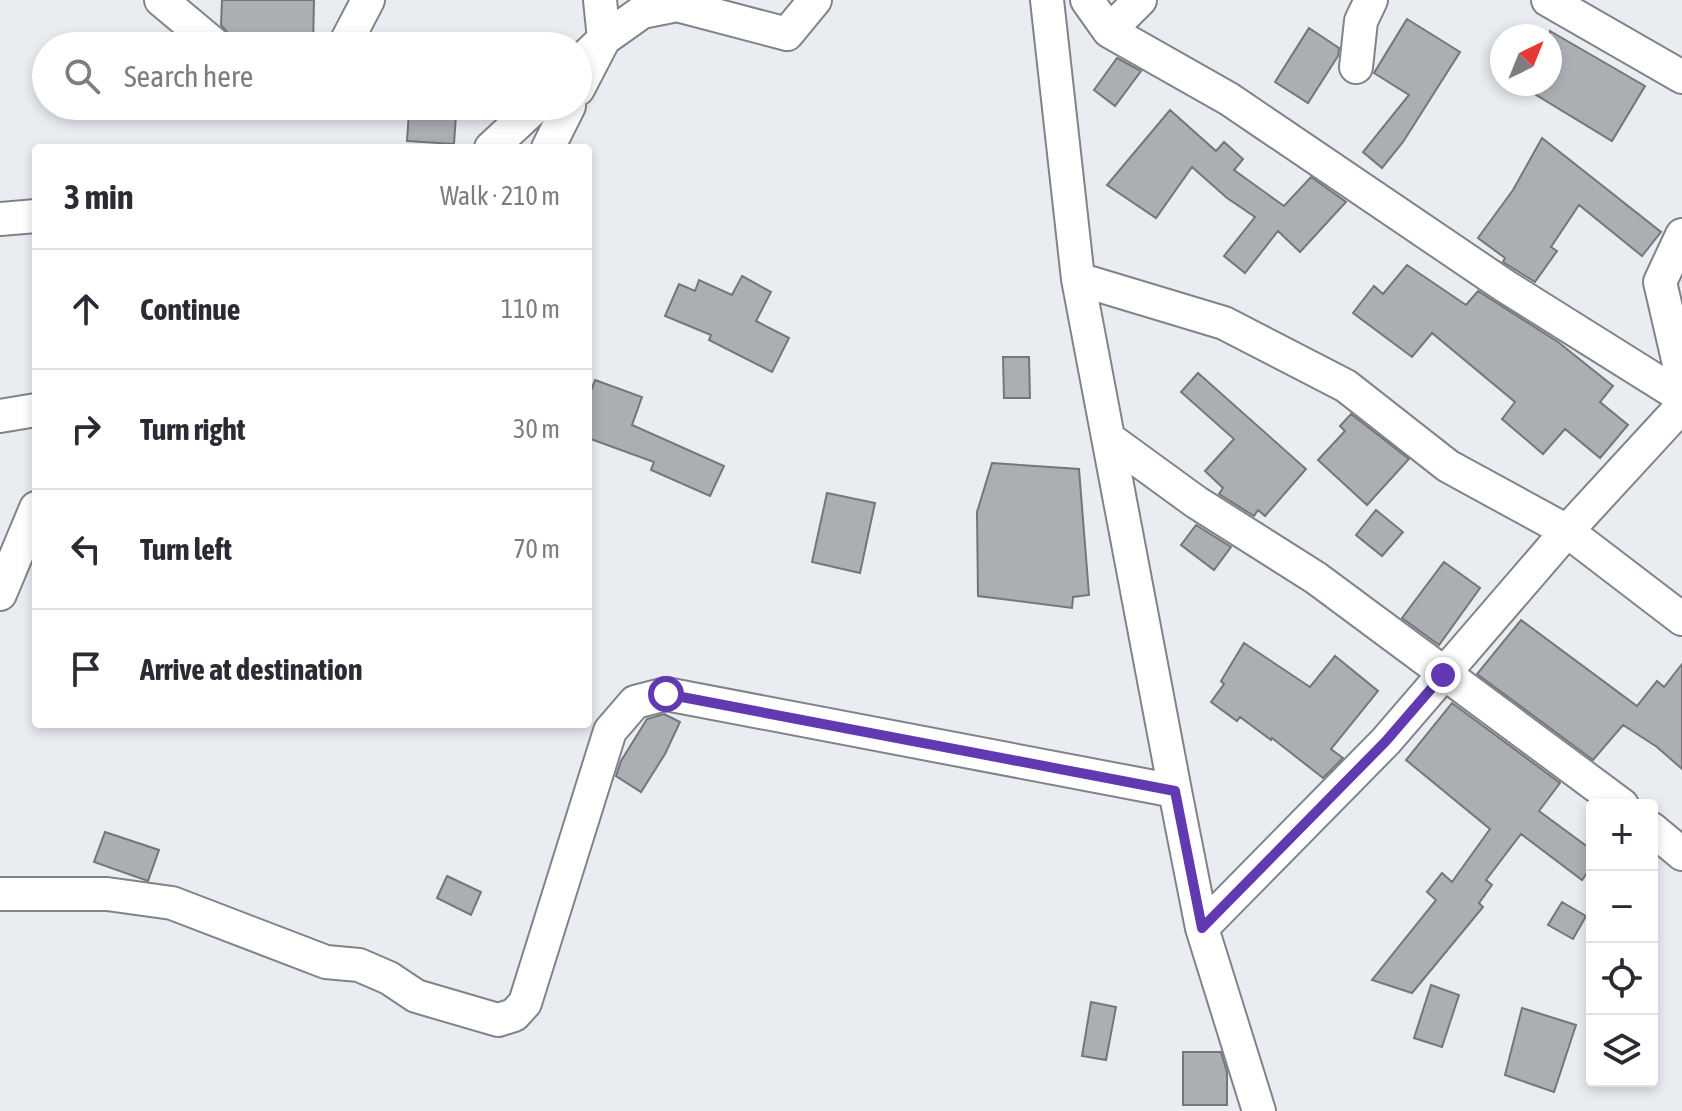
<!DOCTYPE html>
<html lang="en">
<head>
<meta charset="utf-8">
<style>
  body { margin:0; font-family:"Asap Condensed",sans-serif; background:#f2f2f3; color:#2b2b33 }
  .controls { position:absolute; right:24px; bottom:24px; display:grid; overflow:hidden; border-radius:8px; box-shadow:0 4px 12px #0003 }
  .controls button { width:72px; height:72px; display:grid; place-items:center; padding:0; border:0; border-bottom:2px solid #e1e1e2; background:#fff; color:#2b2b33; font:40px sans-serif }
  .compass { position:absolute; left:1490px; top:24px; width:72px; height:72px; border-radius:50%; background:#fff; box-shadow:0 4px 12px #0003; rotate:43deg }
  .stop { position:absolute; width:24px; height:24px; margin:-18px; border:6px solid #613ab2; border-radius:50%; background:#fff }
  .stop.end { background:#613ab2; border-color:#fff; box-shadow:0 2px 8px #0008 }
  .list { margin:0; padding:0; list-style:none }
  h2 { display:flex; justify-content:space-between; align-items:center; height:104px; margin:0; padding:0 32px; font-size:34px }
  h2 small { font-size:26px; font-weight:400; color:#7c7c81 }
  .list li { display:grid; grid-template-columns:52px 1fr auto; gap:24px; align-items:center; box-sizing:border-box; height:120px; padding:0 32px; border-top:2px solid #e1e1e2 }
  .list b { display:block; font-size:30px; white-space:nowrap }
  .list em { font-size:26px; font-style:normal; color:#7c7c81 }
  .icon { flex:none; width:44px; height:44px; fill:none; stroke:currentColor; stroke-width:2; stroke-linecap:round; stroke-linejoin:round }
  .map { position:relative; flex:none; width:1682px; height:1111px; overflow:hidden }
  .search { position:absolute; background:#fff; box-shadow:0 4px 12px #0003; left:32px; top:32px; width:560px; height:88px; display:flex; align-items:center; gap:20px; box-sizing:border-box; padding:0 28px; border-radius:44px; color:#7c7c81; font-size:30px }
  .panel { position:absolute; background:#fff; box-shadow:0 4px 12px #0003; left:32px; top:144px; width:560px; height:584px; border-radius:8px }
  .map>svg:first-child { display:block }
  .building { fill:#abaeb2; stroke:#74767b; stroke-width:2 }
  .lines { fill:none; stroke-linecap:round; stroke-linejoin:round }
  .street-casing { stroke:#808387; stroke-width:36 }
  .street { stroke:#fff; stroke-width:32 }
  .route { stroke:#613ab2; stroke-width:10 }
</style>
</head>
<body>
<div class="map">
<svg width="1682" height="1111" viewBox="0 0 1682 1111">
  <rect width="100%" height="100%" fill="#e9ecf1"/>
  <path class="building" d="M222,0H314L313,46H235L233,39L221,25Z
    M1407,19L1460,52L1403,142L1382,168L1363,152L1409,95L1374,73Z
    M1309,28L1339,48L1338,56L1308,103L1275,82Z
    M1550,31L1645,86L1612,141L1518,84H1550Z
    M1117,58L1141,71L1115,106L1094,90Z
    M1170,110L1216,151L1224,142L1243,159L1234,170L1284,206L1311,177L1346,202L1300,252L1278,231L1245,273L1224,256L1255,217L1227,198L1192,167L1156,218L1107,185Z
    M409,112L456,115L454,144L407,141Z
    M1542,138L1661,232L1642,256L1579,205L1551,247L1557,251L1535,282L1503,262L1505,258L1478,238L1513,190Z
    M1407,265L1466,305L1478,291L1558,342L1613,386L1600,402L1628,425L1600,458L1565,429L1543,454L1502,419L1515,402L1432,333L1412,357L1353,313L1374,286L1383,294Z
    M742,276L771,292L756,321L789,338L772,372L709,340L711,335L665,316L679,284L695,291L699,280L732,295Z
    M1003,357H1029L1030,398H1004Z
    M1198,373L1306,469L1265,516L1258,510L1254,516L1219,494L1223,488L1205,471L1234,439L1181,392Z
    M595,380L642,397L632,425L724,466L710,496L651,470L654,462L588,438V399Z
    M1351,414L1409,459L1367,505L1318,460L1345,431L1340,426Z
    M992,463L1079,469L1089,595L1073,597L1072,608L978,596L977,512Z
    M827,493L875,503L860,573L812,562Z
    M1376,510L1403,532L1382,556L1356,535Z
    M1196,525L1231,547L1214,570L1181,545Z
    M1444,562L1480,588L1439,645L1402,618Z
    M1521,620L1637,706L1657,681L1664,687L1682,664V769L1657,747L1623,725L1593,760L1477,674Z
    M1244,643L1310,687L1335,656L1378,691L1331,749L1343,758L1323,778L1272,738L1271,740L1240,717L1237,721L1211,702L1224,684L1221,681Z
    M1452,703L1560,783L1539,811L1592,850V866L1582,880L1521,834L1486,880L1492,885L1479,903L1483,907L1412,993L1372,980L1436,900L1427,892L1442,873L1452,882L1490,829L1406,760Z
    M664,714L680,722L665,754L641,792L616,776L621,761L647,719Z
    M105,832L159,850L148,881L94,862Z
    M447,876L481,892L471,915L437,898Z
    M1562,902L1586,916L1573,939L1548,925Z
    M1431,985L1459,995L1442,1047L1414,1038Z
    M1091,1002L1116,1007L1106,1060L1082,1056Z
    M1522,1008L1576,1025L1554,1092L1505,1075Z
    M1183,1052H1221L1227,1072V1105H1183Z"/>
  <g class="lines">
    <defs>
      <path id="street" d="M161,0L216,46
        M1047,0L1078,279L1175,791L1202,928L1259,1111
        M1087,0L1109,31L1229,99L1505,286L1682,397
        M1548,0L1682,77
        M1109,31L1140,0
        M344,46L368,0
        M578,64L604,39L642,12L677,5L787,34L815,0
        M1356,67L1361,21L1371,0
        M578,89L604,39L600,0
        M491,148L536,106
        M548,148L569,106
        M0,219L36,216
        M1682,235L1660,282L1682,377
        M1078,279L1224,323L1346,386L1448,466L1567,531L1682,406
        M0,416L36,410
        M1108,438L1196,502L1316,578L1622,805
        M0,594L36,508
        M1652,829L1682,854
        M0,894H107L172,903L326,962L359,965L389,978L416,996L498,1020L514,1015L525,1003L610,731L635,702L666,694L1175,791
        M1202,928L1386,741L1567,531L1682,619"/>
    </defs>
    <use href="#street" class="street-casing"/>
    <use href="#street" class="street"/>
  </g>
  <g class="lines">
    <path class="route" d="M666,694L1175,791L1202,928L1386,741L1443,675"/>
  </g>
</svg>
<div class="controls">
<button>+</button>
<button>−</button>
<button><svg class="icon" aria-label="locate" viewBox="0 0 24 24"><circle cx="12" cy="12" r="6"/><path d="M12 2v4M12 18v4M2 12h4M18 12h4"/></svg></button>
<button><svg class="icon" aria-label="layers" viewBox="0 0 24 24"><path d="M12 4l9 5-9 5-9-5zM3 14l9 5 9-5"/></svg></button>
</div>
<svg class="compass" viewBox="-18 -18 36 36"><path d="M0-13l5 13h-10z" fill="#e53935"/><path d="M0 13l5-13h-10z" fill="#7c7c81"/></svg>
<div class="stop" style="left:666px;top:694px"></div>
<div class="stop end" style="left:1443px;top:675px"></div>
<div class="search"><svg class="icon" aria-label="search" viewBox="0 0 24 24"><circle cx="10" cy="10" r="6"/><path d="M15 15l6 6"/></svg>Search here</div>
<section class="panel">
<h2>3 min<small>Walk · 210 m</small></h2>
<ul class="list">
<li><svg class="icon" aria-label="ahead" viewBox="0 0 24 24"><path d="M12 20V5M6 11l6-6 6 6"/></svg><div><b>Continue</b></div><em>110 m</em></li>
<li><svg class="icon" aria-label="right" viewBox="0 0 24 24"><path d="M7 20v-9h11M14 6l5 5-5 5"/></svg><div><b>Turn right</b></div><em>30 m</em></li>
<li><svg class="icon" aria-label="left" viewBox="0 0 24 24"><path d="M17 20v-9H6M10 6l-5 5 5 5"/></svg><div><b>Turn left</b></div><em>70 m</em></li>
<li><svg class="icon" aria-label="arrive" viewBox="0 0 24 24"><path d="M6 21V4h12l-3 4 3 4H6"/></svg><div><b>Arrive at destination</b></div></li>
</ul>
</section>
</div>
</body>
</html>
